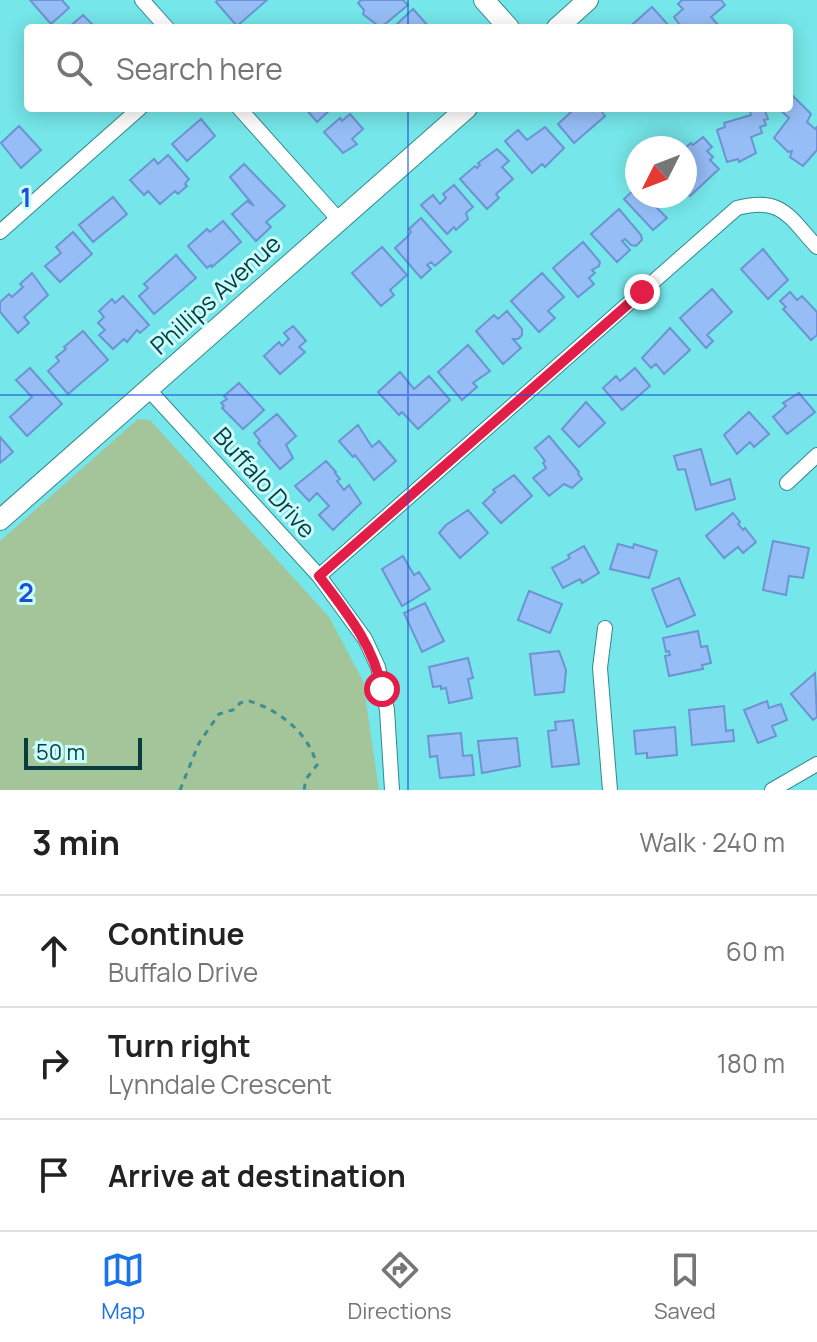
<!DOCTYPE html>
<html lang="en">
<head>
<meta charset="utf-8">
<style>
  body { margin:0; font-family:Manrope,sans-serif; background:#f6f6f6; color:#222 }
  .compass { position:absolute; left:625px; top:136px; width:72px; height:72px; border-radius:50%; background:#fff; box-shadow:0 4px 20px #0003; rotate:228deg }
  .scale { position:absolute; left:24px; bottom:20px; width:118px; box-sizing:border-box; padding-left:8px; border:4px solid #083c3e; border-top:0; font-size:22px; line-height:28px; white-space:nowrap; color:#083c3e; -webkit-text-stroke:6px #cafdfe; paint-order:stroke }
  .stop { position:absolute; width:24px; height:24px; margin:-18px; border:6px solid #e11d48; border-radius:50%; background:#fff }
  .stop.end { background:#e11d48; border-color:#fff; box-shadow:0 2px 8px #0008 }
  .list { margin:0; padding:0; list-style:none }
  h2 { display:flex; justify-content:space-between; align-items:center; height:104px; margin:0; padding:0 32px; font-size:34px }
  h2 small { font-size:26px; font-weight:400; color:#767676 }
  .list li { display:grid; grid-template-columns:52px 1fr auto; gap:24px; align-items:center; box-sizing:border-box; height:112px; padding:0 32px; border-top:2px solid #e0e0e0 }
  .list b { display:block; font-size:30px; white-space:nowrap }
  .list p { margin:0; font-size:26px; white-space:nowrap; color:#767676 }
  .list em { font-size:26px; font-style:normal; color:#767676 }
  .icon { flex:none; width:44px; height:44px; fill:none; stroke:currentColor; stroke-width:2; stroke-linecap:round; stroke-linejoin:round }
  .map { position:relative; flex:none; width:817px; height:790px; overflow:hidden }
  .search { position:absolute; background:#fff; box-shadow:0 4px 20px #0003; left:24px; right:24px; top:24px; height:88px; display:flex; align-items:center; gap:20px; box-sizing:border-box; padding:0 28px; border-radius:8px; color:#767676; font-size:30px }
  .sheet { height:440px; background:#fff }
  nav { display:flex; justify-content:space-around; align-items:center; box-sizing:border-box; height:112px; border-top:2px solid #e0e0e0; background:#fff; font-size:22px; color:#767676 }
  nav a { display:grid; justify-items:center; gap:4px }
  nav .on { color:#1a73e8 }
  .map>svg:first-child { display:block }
  .green { fill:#a4c49a }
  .building { fill:#96bdf6; stroke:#6b94d2; stroke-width:2 }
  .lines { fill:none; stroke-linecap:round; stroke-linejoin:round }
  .street-casing { stroke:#30898c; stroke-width:16 }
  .secondary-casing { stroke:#30898c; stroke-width:22 }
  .path { stroke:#3d8f92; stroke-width:3; stroke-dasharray:6 6; stroke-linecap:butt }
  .street { stroke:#fff; stroke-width:14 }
  .secondary { stroke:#fff; stroke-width:20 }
  .route { stroke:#e11d48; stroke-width:10 }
  .grid { fill:none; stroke:#1d4ed8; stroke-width:2; stroke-opacity:0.55 }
  .labels { text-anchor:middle; stroke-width:6; stroke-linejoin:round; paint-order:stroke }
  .street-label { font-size:24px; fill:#083c3e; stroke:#cafdfe }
  .grid-label { font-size:26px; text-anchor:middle; font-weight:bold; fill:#1d4ed8; stroke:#cafdfe; stroke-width:6; stroke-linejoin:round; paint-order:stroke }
</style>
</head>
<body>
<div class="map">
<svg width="817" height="790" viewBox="0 0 817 790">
  <rect width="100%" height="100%" fill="#75e6e9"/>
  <path class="green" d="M138,419L150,420L329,617L363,681L379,790H0V541Z"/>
  <path class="building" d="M30,0H62L69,8L51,24Z
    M218,0H267L237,26L216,2Z
    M361,0H403L408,5L384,25H377L363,14L364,10L358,3Z
    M682,0H721L725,5L711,17L721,28H682L674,17L683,9L678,4Z
    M652,7L670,27L669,28H636L633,24Z
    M413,9L430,28H398L396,25Z
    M83,15L96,28H68Z
    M790,93L811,114L807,122L815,129L817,127V150L803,166L790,157L792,151L788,152L774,138L789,118L778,108H789Z
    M305,108H332L317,122Z
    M572,108H599L605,116L574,143L558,124L571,112Z
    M749,108H764L768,119L764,120L766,125L760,127L762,133L751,137L756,153L739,162L738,159L727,162L717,130L725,127L724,123L751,115Z
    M350,114L363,129L352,139L357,144L343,153L324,132L340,118L342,121Z
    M201,119L215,136L187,161L172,144Z
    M19,126L41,150L21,168L1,143Z
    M545,127L564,148L545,167L542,164L532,173L505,141L518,130L527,140Z
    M703,137L712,147L707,151L713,157L710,160L719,169L690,196L685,191V148L691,143L693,145Z
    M497,149L509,161L502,167L513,179L496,194L499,198L487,209L460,179L475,166L477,168L480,165L478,163Z
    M168,155L189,179L185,184L187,186L178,194L175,191L160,204L148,191L144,195L130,180L154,159L158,164Z
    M244,164L285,206L266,222L271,227L256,241L232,214L247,201L254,206L230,177Z
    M454,185L473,207L466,213L468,219L456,230L454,227L447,234L421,205L433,195L440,204L446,198L443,194Z
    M637,187V196H666L655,206L667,218L653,230L624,199Z
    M113,197L127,214L93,242L79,225Z
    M619,209L641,235L642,240L636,246L631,245L625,239L622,241L630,250L617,262L591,234Z
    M421,218L451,252L435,266L431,262L427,265L431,269L421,278L395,248L407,237L411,232L409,229Z
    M223,221L241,242L212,267L211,265L207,268L188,246L207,229L210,232Z
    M73,232L92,254L60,282L45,266L61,253L56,247Z
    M583,242L600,262L599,266L592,270L595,273L589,278L594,284L578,297L553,268Z
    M382,247L407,275L390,290L394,295L381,306L352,273Z
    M763,249L788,280L768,299L741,269Z
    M176,255L196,278L154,314L139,296L148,288L144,284Z
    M32,273L48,295L24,317L29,323L18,333L0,312V302L9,294L12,297L23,287L20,284Z
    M542,273L564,297L548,311L555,318L539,332L511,301Z
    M712,289L732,312L707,335L713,341L706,348L680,318Z
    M790,292L797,300L802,296L817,312V335L811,340L783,309L786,307L780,301Z
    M123,296L149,325L140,333L137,330L127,342L124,339L113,349L99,335L105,330L98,323L104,317L99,311L112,299L115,303Z
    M507,311L522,329V335L518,339H513L521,348L503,364L476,331L494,315L498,319Z
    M293,326L306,341L299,347L305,352L280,374L264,356L279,342L282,346L289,339L284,333Z
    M670,328L690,350L664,374L656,364L651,368L642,358Z
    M83,331L108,360L68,394L48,371L59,361L56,357L66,349L64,347Z
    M468,345L490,371L473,383L477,387L462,400L438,372Z
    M30,368L62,404L27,436L10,417L32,397L16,380Z
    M635,368L650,386L622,410L603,388L616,376L620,381Z
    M400,372L414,389L429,376L450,400L418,429L402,412L399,415L378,392Z
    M239,383L264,410L243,429L222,408L224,406L221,403L227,399L224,396Z
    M799,393L815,412L787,434L773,417L786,406L783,403Z
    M586,402L605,423L579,447L562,429Z
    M749,412L769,434L754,447L750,442L737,454L724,435Z
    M277,414L296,436L286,445L293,458L280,469L258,443L260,441L254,433Z
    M358,425L372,447L379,441L396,461L374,480L355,455L353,457L339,441Z
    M549,436L579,472L578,474L582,479L572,488L564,484L549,496L533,478L546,468L543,463L545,461L535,448Z
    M0,437L13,452L0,463Z
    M701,449L711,485L730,479L735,499L696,510L685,469L678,470L674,456Z
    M326,461L336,472L335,473L340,479L337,481L344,490L349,485L361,503L333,530L319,515L329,506L317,493L309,501L295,486Z
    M514,475L532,496L501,523L483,503L495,492L493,490Z
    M468,510L488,533L460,558L439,533L446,525Z
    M733,513L740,522L738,524L743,530L745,528L756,542L743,553L738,547L724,558L706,536Z
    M773,541L809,548L803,578L789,576L786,595L763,590Z
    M618,544L633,548L634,544L657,551L649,578L610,569Z
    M584,546L599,573L582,583L580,579L563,588L552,568L570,558L568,555Z
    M403,556L414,575L419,572L430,589L402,606L382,569Z
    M679,578L695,615L667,627L652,589Z
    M529,591L562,604L550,633L518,620Z
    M425,603L444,641L422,652L404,613Z
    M698,631L701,647L707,646L711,663L702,665L703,669L669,676L665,656L670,655L669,651L666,652L663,638Z
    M559,651L566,670L564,692L535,695L530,654Z
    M468,658L473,678L468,679L472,698L449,703L446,688L441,689V686L433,687L429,667Z
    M815,673L817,717L813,720L791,694Z
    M767,701L769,708L781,704L787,720L772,726L776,736L758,743L744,710Z
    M724,706L726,731L733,730L734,741L692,745L689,710Z
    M573,720L579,764L552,767L548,731L556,730L555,722Z
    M675,727L677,755L647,758V753L636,754L634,731Z
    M461,733L463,756L472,755L474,775L440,778L437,756L430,757L428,736Z
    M517,738L520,766L482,773L478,741Z"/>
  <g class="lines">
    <defs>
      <path id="street" d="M142,0L167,28
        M239,108L339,220
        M0,232L140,108
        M149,390L319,576L365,639L378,667L387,710L392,790
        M787,483L817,455
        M319,576L737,208C782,196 789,217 817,247
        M605,628L600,668L610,790
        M772,790L817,764"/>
      <path id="secondary" d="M484,0L509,28
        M557,28L588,0
        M0,520L467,108"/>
    </defs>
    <use href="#street" class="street-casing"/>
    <use href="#secondary" class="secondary-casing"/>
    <path class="path" d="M180,790L199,743L219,714L236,709L240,703L249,701C279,710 308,732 317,765L306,779L304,790"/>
    <use href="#street" class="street"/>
    <use href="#secondary" class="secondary"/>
  </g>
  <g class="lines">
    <path class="route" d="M382,689C373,644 346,612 319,576L642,292"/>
  </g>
  <path class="grid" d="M408,0V28M408,108V790M0,395H817"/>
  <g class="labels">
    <g class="street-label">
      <text transform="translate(216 295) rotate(-42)" y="8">Phillips Avenue</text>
      <text transform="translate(264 483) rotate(48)" y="8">Buffalo Drive</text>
    </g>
  </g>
  <g class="grid-label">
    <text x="26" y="207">1</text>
    <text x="26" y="602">2</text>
  </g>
</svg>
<svg class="compass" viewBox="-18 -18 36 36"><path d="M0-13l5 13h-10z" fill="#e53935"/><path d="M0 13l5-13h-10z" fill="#767676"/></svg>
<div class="scale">50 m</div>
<div class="stop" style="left:382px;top:689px"></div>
<div class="stop end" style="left:642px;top:292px"></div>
<div class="search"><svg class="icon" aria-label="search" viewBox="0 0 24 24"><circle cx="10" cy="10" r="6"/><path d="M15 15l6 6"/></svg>Search here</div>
</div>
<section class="sheet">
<h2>3 min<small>Walk · 240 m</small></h2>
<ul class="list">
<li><svg class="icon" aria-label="ahead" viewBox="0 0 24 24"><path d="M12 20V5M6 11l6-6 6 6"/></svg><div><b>Continue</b><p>Buffalo Drive</p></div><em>60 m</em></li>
<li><svg class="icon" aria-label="right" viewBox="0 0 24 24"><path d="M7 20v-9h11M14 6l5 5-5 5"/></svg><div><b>Turn right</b><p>Lynndale Crescent</p></div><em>180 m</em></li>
<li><svg class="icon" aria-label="arrive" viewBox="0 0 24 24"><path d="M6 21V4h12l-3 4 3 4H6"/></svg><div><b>Arrive at destination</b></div></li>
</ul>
</section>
<nav>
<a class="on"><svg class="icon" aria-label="map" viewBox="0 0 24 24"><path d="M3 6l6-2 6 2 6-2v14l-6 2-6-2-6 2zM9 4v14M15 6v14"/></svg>Map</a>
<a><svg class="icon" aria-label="directions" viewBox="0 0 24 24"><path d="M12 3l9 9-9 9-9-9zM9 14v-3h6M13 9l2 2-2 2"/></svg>Directions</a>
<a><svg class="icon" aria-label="saved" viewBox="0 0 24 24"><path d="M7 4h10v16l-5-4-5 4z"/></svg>Saved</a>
</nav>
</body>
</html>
